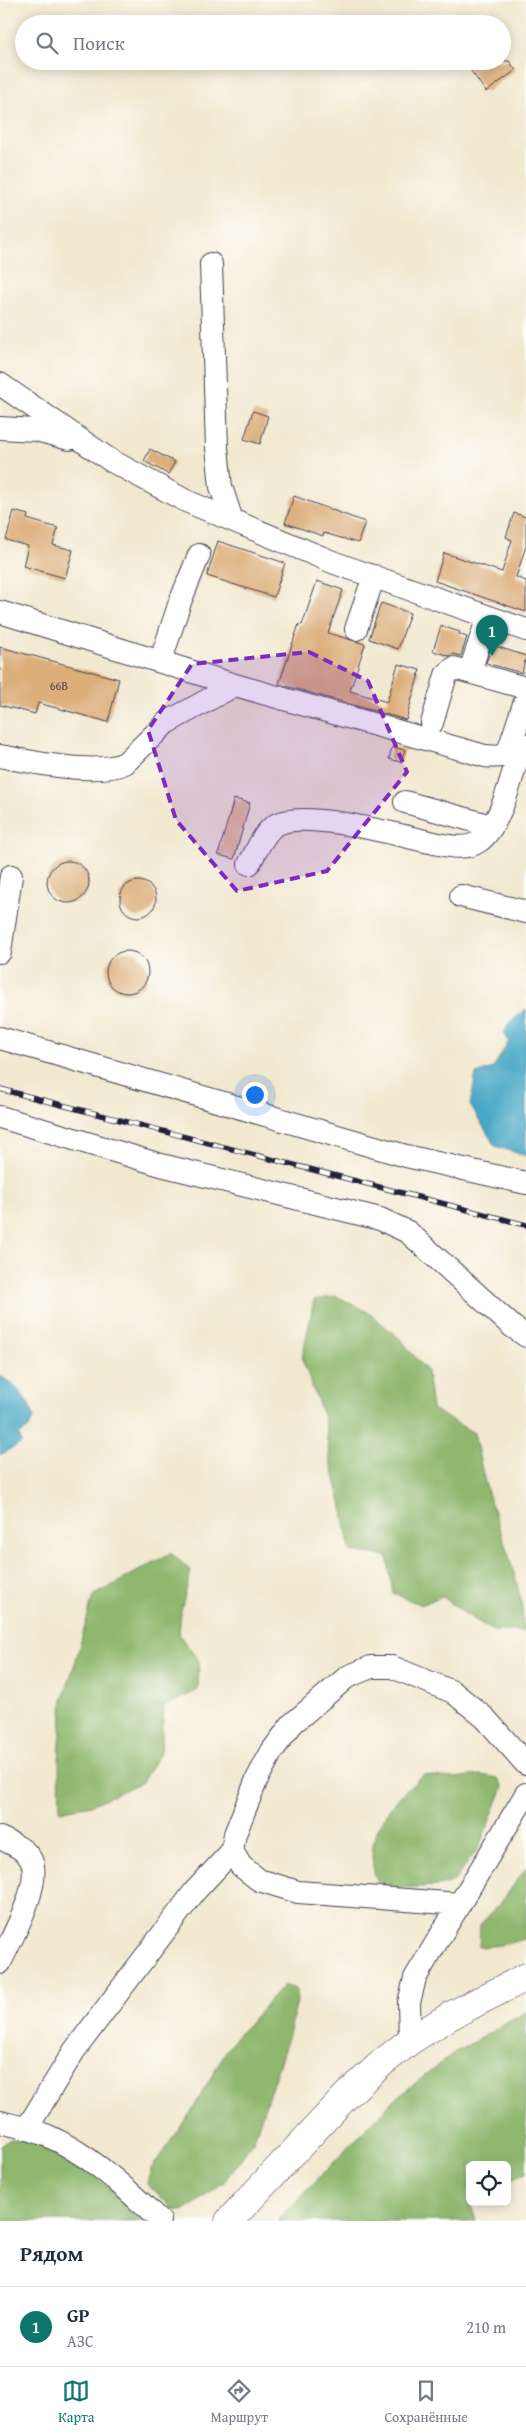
<!DOCTYPE html>
<html lang="ru">
<head>
<meta charset="utf-8">
<style>
  body { margin:0; font-family:"Gentium Book Plus",serif; background:#f6f6f7; color:#1f2937 }
  .controls { position:absolute; right:15px; bottom:15px; display:grid; overflow:hidden; border-radius:8px; box-shadow:0 2px 12px #0003 }
  .controls button { width:45px; height:45px; display:grid; place-items:center; padding:0; border:0; border-bottom:1px solid #e0e1e3; background:#fff; color:#1f2937; font:25px sans-serif }
  .you { position:absolute; left:254px; top:1094px; width:18px; height:18px; margin:-12px; border:4px solid #fff; border-radius:50%; background:#1a73e8; box-shadow:0 0 0 8px #1a73e833 }
  .badge { display:grid; place-items:center; width:32px; height:32px; border-radius:50%; background:#0f766e; color:#fff; font-size:16px; font-weight:700 }
  .pin { position:absolute; translate:-50% -41px; filter:drop-shadow(0 1px 2px #0008) }
  .pin::after { content:''; position:absolute; top:26px; width:18px; height:15px; background:inherit; clip-path:polygon(0 0,100% 0,50% 100%) }
  .list { margin:0; padding:0; list-style:none }
  h2 { display:flex; justify-content:space-between; align-items:center; height:65px; margin:0; padding:0 20px; font-size:21px }
  h2 small { font-size:16px; font-weight:400; color:#747a83 }
  .list li { display:grid; grid-template-columns:32px 1fr auto; gap:15px; align-items:center; box-sizing:border-box; height:80px; padding:0 20px; border-top:1px solid #e0e1e3 }
  .list b { display:block; font-size:19px; white-space:nowrap }
  .list p { margin:0; font-size:16px; white-space:nowrap; color:#747a83 }
  .list em { font-size:16px; font-style:normal; color:#747a83 }
  .icon { flex:none; width:28px; height:28px; fill:none; stroke:currentColor; stroke-width:2; stroke-linecap:round; stroke-linejoin:round }
  .map { position:relative; flex:none; width:526px; height:2221px; overflow:hidden }
  .search { position:absolute; background:#fff; box-shadow:0 2px 12px #0003; left:15px; right:15px; top:15px; height:55px; display:flex; align-items:center; gap:12px; box-sizing:border-box; padding:0 18px; border-radius:28px; color:#747a83; font-size:19px }
  .sheet { height:145px; background:#fff }
  nav { display:flex; justify-content:space-around; align-items:center; box-sizing:border-box; height:70px; border-top:1px solid #e0e1e3; background:#fff; font-size:14px; color:#747a83 }
  nav a { display:grid; justify-items:center; gap:2px }
  nav .on { color:#0f766e }
  .map>svg:first-child { display:block }
  .forest { fill:#8fb86e; stroke:#586d54 }
  .water { fill:#47a7c6; stroke:#346480 }
  .building { fill:#dcae7a }
  .lines { fill:none; stroke-linecap:round; stroke-linejoin:round }
  .minor-casing { stroke:#414051; stroke-width:24 }
  .major-casing { stroke:#414051; stroke-width:29 }
  .minor { stroke:#fff; stroke-width:22 }
  .major { stroke:#fff; stroke-width:28 }
  .rail-casing { stroke:#22223b; stroke-width:5.5 }
  .rail { stroke:#fdfcf7; stroke-width:4; stroke-dasharray:11; stroke-linecap:butt }
  .marked { fill:#7b2cbf; fill-opacity:0.2; stroke:#7b2cbf; stroke-width:4; stroke-dasharray:10 6; stroke-linejoin:round }
  .labels { text-anchor:middle; stroke-width:5; stroke-linejoin:round; paint-order:stroke }
  .number-label { font-size:12px; fill:#50454b }
</style>
</head>
<body>
<div class="map">
<svg width="526" height="2221" viewBox="0 0 526 2221">
  <rect width="100%" height="100%" fill="#fdfcf7"/>
  <filter id="ink" filterUnits="userSpaceOnUse"><feTurbulence type="fractalNoise" baseFrequency=".02" numOctaves="2"/><feDisplacementMap in="SourceGraphic" scale="10" xChannelSelector="R" yChannelSelector="G"/><feConvolveMatrix kernelMatrix="1 2 1 2 8 2 1 2 1" color-interpolation-filters="sRGB"/></filter>
  <filter id="wash" filterUnits="userSpaceOnUse"><feTurbulence type="fractalNoise" baseFrequency=".0096" numOctaves="4" result="noise"/><feDisplacementMap in="SourceGraphic" scale="20" xChannelSelector="R" yChannelSelector="G"/><feGaussianBlur stdDeviation="1.12" result="paint"/><feColorMatrix in="noise" values="0 0 0 0 0 0 0 0 0 0 0 0 0 0 0 0 0 1.4 0 .05"/><feComposite in="paint" operator="in"/></filter>
  <g filter="url(#wash)">
    <rect width="100%" height="100%" fill="#f2e8cf"/>
    <path class="forest" d="M336,1296L368,1312L400,1339L427,1371L432,1409L474,1433C479,1455 483,1478 490,1500C501,1536 526,1595 523,1631H493L464,1613L442,1596L421,1605L393,1593L387,1556L350,1551L342,1506L330,1460L324,1418L302,1359L314,1300Z
      M171,1553L191,1571L181,1610L179,1635L199,1661L198,1690L164,1706L161,1751L142,1782L91,1805L60,1811L59,1761L63,1699L76,1660L93,1596Z
      M424,1775L452,1778L481,1775L498,1778L503,1787L479,1847L454,1881L439,1886L392,1888L377,1881C360,1836 391,1801 424,1775Z
      M526,1868V1938L503,1945L479,1947L480,1925L503,1900Z
      M284,1985L295,1989L298,1997L289,2035L253,2142L224,2182L185,2211L174,2210L148,2184L151,2169L193,2109L230,2044Z
      M526,2012V2173L507,2182V2165H470L469,2198L476,2221H277L394,2100L454,2053Z
      M9,2140C18,2141 31,2140 40,2143C78,2159 116,2194 148,2221H0V2146Z"/>
    <path class="water" d="M526,1009V1156L495,1146L470,1105L476,1074L493,1068L509,1041L504,1034L509,1023Z
      M0,1376C17,1386 28,1398 34,1417L28,1429L19,1435L22,1443L0,1455Z"/>
    <g id="blocks">
      <path class="building" d="M464,61H509L516,70L486,92Z
        M253,411L268,416L260,444L244,439Z
        M150,449L175,462L168,474L144,461Z
        M294,496L365,522L358,543L324,533L323,536L285,523Z
        M14,511L28,515L27,519L58,528L53,545L73,550L65,578L23,566L28,546L6,540Z
        M514,513L526,517V546L516,577L526,581V612L435,581L444,553L502,572L512,540L506,537Z
        M218,541L285,563L274,597L207,576Z
        M317,581L343,590L328,633L365,644L350,691L387,702L398,664L420,670L406,720L279,684L299,624L302,625Z
        M381,603L410,613L398,649L369,639Z
        M441,626L460,632L459,634L467,637L461,656L453,654L449,656L433,651Z
        M492,645L526,656L522,673L486,663Z
        M0,647L119,679L108,722L38,703L35,714L0,705Z
        M392,747L405,750L401,762L389,759Z
        M234,799L250,803L234,859L218,855Z
        M47 882a21 21 0 1 1 42 0a21 21 0 1 1-42 0Z
        M120 899a18 18 0 1 1 36 0a18 18 0 1 1-36 0Z
        M106 972a21 21 0 1 1 42 0a21 21 0 1 1-42 0Z"/>
    </g>
  </g>
  <g filter="url(#ink)">
    <use href="#blocks" fill-opacity="0" stroke="#414051" stroke-width="1"/>
    <g class="lines">
      <defs>
        <path id="minor" d="M211,264L217,448L221,487L232,520
          M0,384L110,460L186,501L335,563L526,630
          M0,428L36,430L69,439
          M0,612L235,685L485,756C499,758 515,755 526,745
          M356,629L374,576
          M161,660L180,602L199,555
          M470,671L488,617
          M432,723L446,675L454,668L526,688
          M507,755L526,698
          M0,756C30,762 98,776 125,763L166,723L235,685
          M405,802L492,826
          M249,864C256,852 263,834 274,826C300,808 397,835 430,842C444,845 465,851 478,842C501,827 512,775 520,750
          M461,896L526,912
          M0,952L11,876
          M0,1038L406,1156L526,1183
          M0,1117L161,1165L380,1219L408,1232L513,1327L526,1336
          M0,1838C11,1843 26,1849 31,1860C43,1883 10,1941 0,1963
          M232,1851L241,1866L259,1880L298,1892L460,1904
          M410,2041L409,2003L415,1978L526,1794
          M0,2122C16,2126 32,2129 48,2136C87,2153 130,2191 160,2221
          M27,2128L74,2051L195,1891L232,1851L235,1834L257,1779L272,1751L292,1724L347,1677L371,1667H392L453,1692L485,1718L526,1764"/>
        <path id="major" d="M229,2221L346,2096L383,2062L410,2041L450,2016L526,1977"/>
      </defs>
      <use href="#minor" class="minor-casing"/>
      <use href="#major" class="major-casing"/>
      <use href="#minor" class="minor"/>
      <use href="#major" class="major"/>
      <defs>
        <path id="rail" d="M0,1089L526,1225"/>
      </defs>
      <use href="#rail" class="rail-casing"/>
      <use href="#rail" class="rail"/>
    </g>
  </g>
  <path class="marked" d="M309,652L368,681L407,772L327,871L237,891L176,820L148,730L192,664Z"/>
  <g class="labels">
    <g class="number-label">
      <text x="59" y="690">66В</text>
    </g>
  </g>
</svg>
<div class="controls">
<button><svg class="icon" aria-label="locate" viewBox="0 0 24 24"><circle cx="12" cy="12" r="6"/><path d="M12 2v4M12 18v4M2 12h4M18 12h4"/></svg></button>
</div>
<div class="you"></div>
<div class="pin badge" style="left:492px;top:656px">1</div>
<div class="search"><svg class="icon" aria-label="search" viewBox="0 0 24 24"><circle cx="10" cy="10" r="6"/><path d="M15 15l6 6"/></svg>Поиск</div>
</div>
<section class="sheet">
<h2>Рядом<small></small></h2>
<ul class="list">
<li><span class="badge">1</span><div><b>GP</b><p>АЗС</p></div><em>210 m</em></li>
</ul>
</section>
<nav>
<a class="on"><svg class="icon" aria-label="map" viewBox="0 0 24 24"><path d="M3 6l6-2 6 2 6-2v14l-6 2-6-2-6 2zM9 4v14M15 6v14"/></svg>Карта</a>
<a><svg class="icon" aria-label="directions" viewBox="0 0 24 24"><path d="M12 3l9 9-9 9-9-9zM9 14v-3h6M13 9l2 2-2 2"/></svg>Маршрут</a>
<a><svg class="icon" aria-label="saved" viewBox="0 0 24 24"><path d="M7 4h10v16l-5-4-5 4z"/></svg>Сохранённые</a>
</nav>
</body>
</html>
